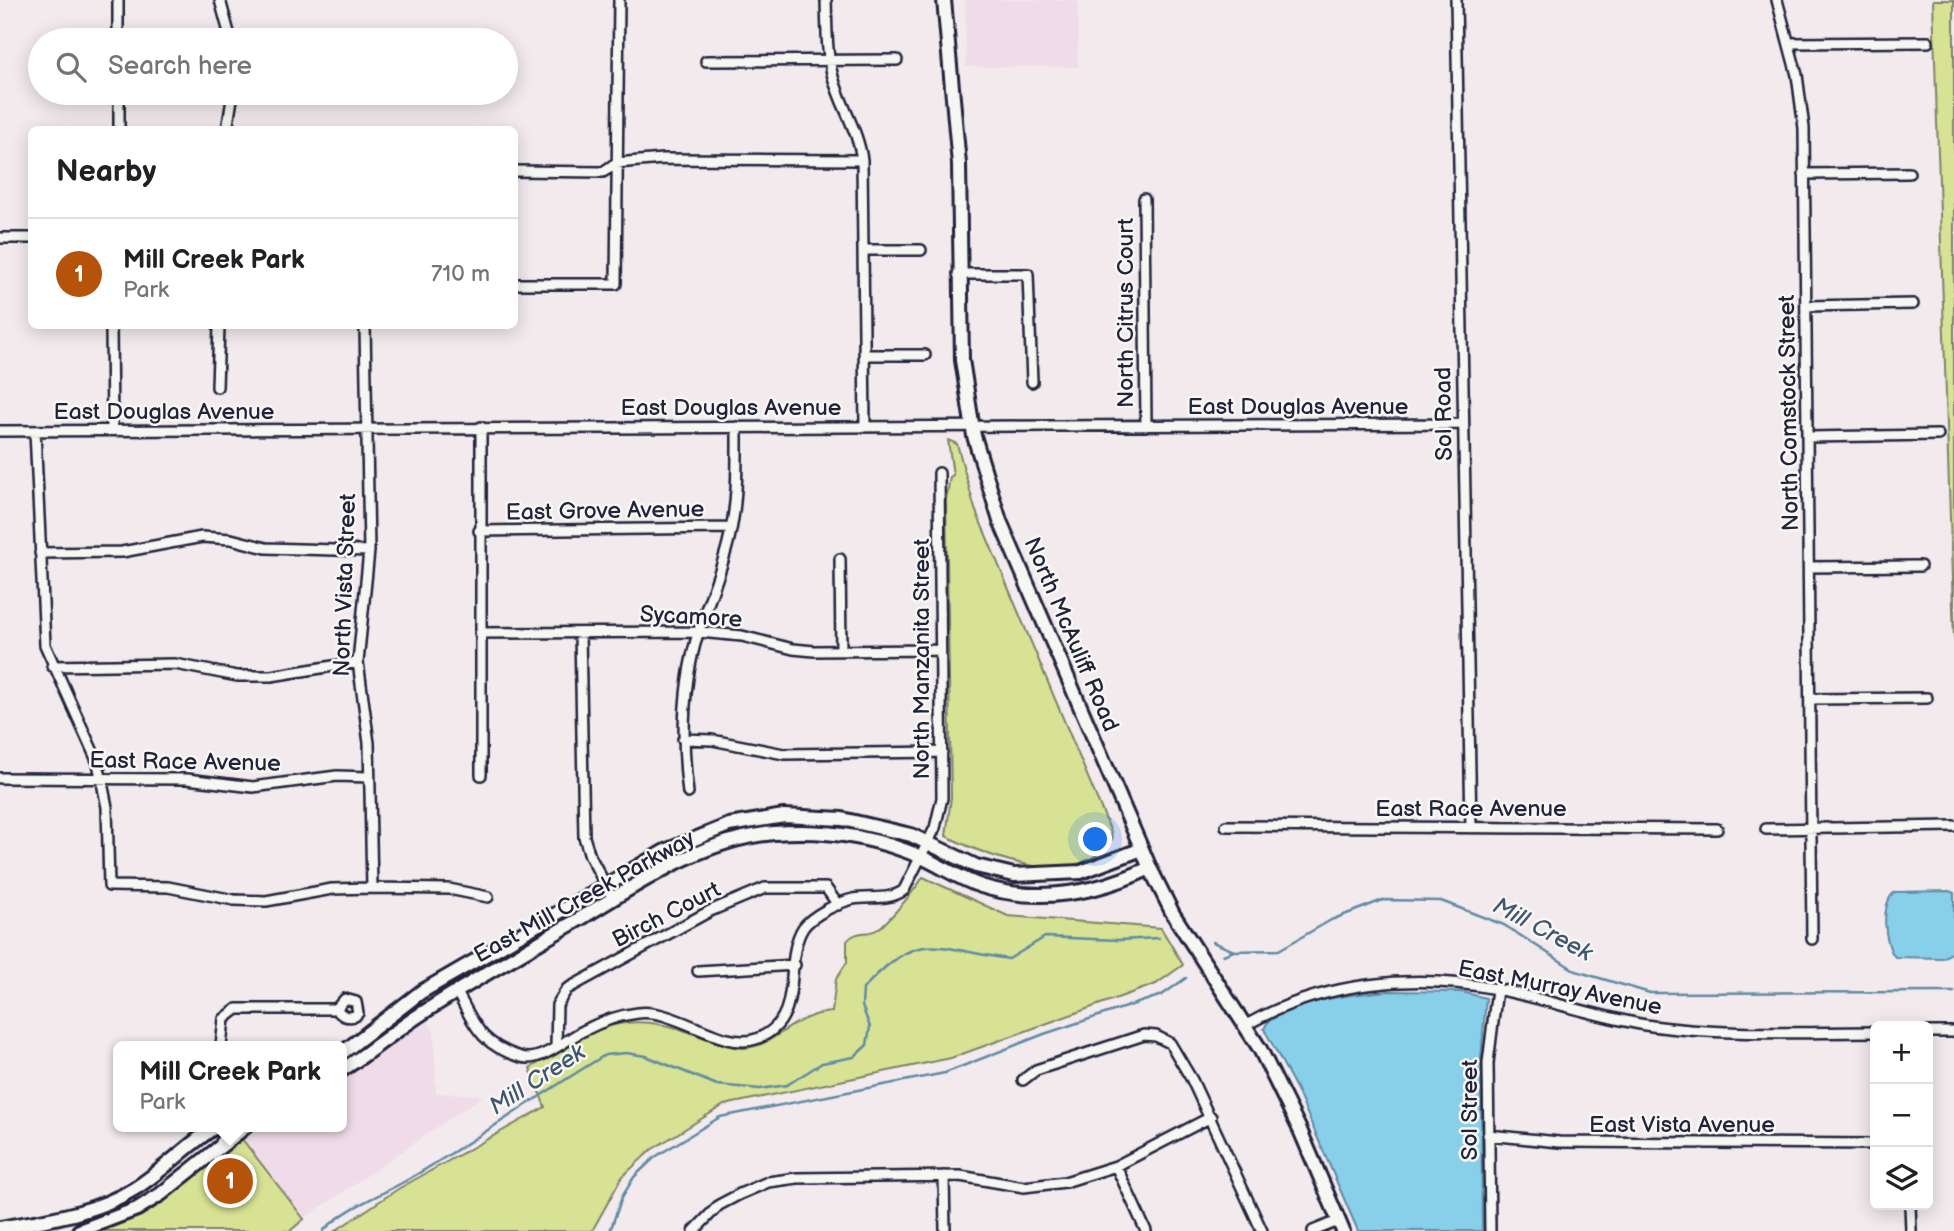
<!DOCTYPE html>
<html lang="en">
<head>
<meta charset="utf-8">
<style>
  body { margin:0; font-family:"Balsamiq Sans",sans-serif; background:#f2f2f2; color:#202124 }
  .controls { position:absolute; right:21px; bottom:21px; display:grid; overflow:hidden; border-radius:10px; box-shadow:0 4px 18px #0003 }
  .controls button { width:63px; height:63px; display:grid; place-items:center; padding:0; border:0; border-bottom:2px solid #e0e0e0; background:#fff; color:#202124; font:35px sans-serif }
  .you { position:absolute; left:1096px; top:840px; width:24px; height:24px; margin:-18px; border:5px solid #fff; border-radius:50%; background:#1a73e8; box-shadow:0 0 0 10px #1a73e833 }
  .badge { display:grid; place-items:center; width:46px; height:46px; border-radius:50%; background:#b45309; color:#fff; font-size:23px; font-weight:700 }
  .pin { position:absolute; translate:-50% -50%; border:4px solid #fff; box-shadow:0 2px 7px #0006 }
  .popup { position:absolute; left:113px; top:1041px; width:234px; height:91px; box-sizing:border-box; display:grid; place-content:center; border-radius:10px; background:#fff; filter:drop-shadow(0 2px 5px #0005); font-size:23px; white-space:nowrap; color:#757577 }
  .popup b { font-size:26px; color:#202124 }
  .popup::after { content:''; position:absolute; left:50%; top:100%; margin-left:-14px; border:14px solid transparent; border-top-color:#fff }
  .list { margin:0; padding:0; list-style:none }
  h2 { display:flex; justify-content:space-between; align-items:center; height:91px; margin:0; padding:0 28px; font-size:30px }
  h2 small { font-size:23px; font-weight:400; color:#757577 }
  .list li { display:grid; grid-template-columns:46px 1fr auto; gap:21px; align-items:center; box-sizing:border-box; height:112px; padding:0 28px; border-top:2px solid #e0e0e0 }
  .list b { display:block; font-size:26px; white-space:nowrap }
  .list p { margin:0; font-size:23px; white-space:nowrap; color:#757577 }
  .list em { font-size:23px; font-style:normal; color:#757577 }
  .icon { flex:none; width:38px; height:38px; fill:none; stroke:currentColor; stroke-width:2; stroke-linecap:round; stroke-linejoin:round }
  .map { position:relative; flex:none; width:1954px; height:1231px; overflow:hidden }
  .search { position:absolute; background:#fff; box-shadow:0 4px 18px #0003; left:28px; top:28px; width:490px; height:77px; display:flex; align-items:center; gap:18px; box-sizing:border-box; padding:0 24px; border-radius:38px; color:#757577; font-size:26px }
  .panel { position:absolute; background:#fff; box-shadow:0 4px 18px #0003; left:28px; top:126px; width:490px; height:203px; border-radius:10px }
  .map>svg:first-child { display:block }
  .built { fill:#f0dce9 }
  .green { fill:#d7e294; stroke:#7c8268; stroke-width:2 }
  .water { fill:#88cfe9; stroke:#5f8aa3; stroke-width:2 }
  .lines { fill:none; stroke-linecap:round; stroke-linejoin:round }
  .stream { stroke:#5f8aa3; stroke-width:2.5 }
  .street-casing { stroke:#22223b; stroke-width:14 }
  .secondary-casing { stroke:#22223b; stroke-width:18 }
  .street { stroke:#f6f6f2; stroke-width:9 }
  .secondary { stroke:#f6f6f2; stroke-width:12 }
  .labels { text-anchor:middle; stroke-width:5; stroke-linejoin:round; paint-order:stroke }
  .street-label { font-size:23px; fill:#22223b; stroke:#f6f6f2 }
  .water-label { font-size:24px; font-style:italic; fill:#41566f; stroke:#f6f6f2 }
</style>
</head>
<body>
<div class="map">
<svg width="1954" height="1231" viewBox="0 0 1954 1231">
  <rect width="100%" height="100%" fill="#f3eaee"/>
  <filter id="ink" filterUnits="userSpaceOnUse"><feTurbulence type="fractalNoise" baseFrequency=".0143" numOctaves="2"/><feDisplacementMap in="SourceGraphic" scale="14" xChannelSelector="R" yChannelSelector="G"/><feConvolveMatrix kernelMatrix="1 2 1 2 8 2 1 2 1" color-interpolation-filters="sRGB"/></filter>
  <g filter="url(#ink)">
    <path class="built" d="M965,0H1078V67H966Z
      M426,1018L434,1031L436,1093L484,1095L304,1219L242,1139L260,1127H342V1082Z"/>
    <path class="green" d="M1933,0H1954V639Z
      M948,440L957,444L975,509L1111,832L1112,839C1076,892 991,858 946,836L951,797L946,500L950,477L953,475Z
      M923,877L1008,916L1161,928L1183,965L1156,984L951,1058L724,1105L651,1150L622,1177L592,1231H335L398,1189L545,1107L530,1068C586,1035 616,1008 683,1030C701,1036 725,1048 744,1048C774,1047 793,1014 832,1012L836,979L847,962V941C856,929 868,936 878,929C890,920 915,890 923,877Z
      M242,1139L304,1219L290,1231H101L146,1210Z"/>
    <path class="water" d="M1949,891L1954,893V952L1942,958L1895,957C1884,945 1880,901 1895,892Z
      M1389,991L1462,992L1486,998L1481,1059L1482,1231H1358L1296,1088L1264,1029C1273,1002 1363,993 1389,991Z"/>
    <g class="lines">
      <path class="stream" d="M1213,942L1234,951L1279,950L1331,920L1383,900L1441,901L1504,925L1576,971L1650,993L1954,992
        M1223,955L1234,951
        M323,1231C350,1204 382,1196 414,1176C479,1138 539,1095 605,1055L626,1053L646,1056L717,1085L760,1089L787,1085L822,1063L854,1057L867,1045L870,1027L862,1006L863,989C921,926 934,949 1009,959L1045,937L1118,940L1159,938
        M610,1231L622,1197L634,1177L655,1157L720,1117L945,1073L1044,1034L1162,995L1186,978"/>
      <defs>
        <path id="street" d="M118,0V40
          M220,0L231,40
          M826,0C827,26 826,52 833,77C841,106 858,130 862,160L865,426
          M1456,0L1471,828
          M1777,0L1797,75L1804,128L1812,939
          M1789,43L1928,42
          M706,61L897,60
          M119,93V130
          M227,130L233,93
          M514,171L603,172L616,163L663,159L862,160
          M1804,174L1909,173
          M1144,199L1146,426
          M0,238H32
          M864,250H921
          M958,274H1028L1032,382
          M514,284H616L619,0
          M1806,306L1913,304
          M111,326L112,430
          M365,326L369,551L358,662L369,743L372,888
          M865,355H925
          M217,387L219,326
          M481,427V775
          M0,431L1462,424
          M35,431L45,645L98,763L107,807L109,886L168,887L234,900L266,901L332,889L372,888L449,889L488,897
          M1807,437L1938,435
          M479,531L731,528
          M40,553L122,552L202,537L231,539L266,548L369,551
          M840,559L841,651
          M1809,567L1920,566
          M480,633L699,632L742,636L793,649L814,651L940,650
          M580,633L584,837L590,856L613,899
          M52,666L175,664L237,676H271L358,662
          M1811,699L1927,698
          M683,739L712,740L784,754L942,752
          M0,778L187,779L253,787L337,776L369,777
          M688,793C681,738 682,684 699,630C709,599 722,570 729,539C738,502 737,465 737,427
          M1226,826L1717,829
          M1766,829L1954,826
          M698,971L795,965
          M457,992C475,1026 481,1045 521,1057C541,1063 566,1039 583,1031C600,1022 620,1015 638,1013C676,1008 722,1051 756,1039C807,1021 782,961 803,928C811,916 839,902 853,899C870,896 890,901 904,890L935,828L942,798L939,473
          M1246,1025C1322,982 1412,973 1497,989C1550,1000 1599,1018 1652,1026C1726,1036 1801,1032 1875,1032
          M1928,1032H1954
          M221,1046L224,1019L237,1009H336C342,1016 346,1018 355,1016L358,1013L356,1002L345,999L336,1009
          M556,1046L557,1005L567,989L710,911L765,888H826L838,905
          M1023,1080L1036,1070L1144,1035L1156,1036L1170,1043L1192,1080L1262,1231
          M1488,1135L1559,1142L1875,1144
          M221,1142L233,1127
          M1116,1166L1146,1231
          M944,1176L945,1231
          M1910,1205L1911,1231
          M694,1231L719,1205L740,1194L768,1182L797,1178L960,1176L1024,1187L1065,1182L1116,1166L1211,1117
          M1313,1231L1338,1221
          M1490,1231L1488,1063L1497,989"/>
        <path id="secondary" d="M944,0L959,164L962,360L974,436L1000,521L1150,868L1173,914L1260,1049L1300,1130L1343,1231
          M342,1053L421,992L665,851L729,825L784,816L842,819L911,835L976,866L1014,875L1081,872L1142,849
          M342,1070C367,1054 390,1035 415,1018C469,982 527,950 583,917C642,881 703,839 774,833C823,829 874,837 919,856C940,865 959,879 981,886C1038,904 1097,893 1150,868
          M0,1228C45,1220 94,1214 134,1189C163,1171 187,1145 215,1127
          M79,1231L137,1209L161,1194L245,1127"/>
      </defs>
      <use href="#street" class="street-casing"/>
      <use href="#secondary" class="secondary-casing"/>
      <use href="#street" class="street"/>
      <use href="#secondary" class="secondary"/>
    </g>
  </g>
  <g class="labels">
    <g class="street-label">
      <text transform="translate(1125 313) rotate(-90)" y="8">North Citrus Court</text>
      <text x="1298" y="414">East Douglas Avenue</text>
      <text x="731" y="415">East Douglas Avenue</text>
      <text x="164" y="419">East Douglas Avenue</text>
      <text transform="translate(1788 413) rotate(-91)" y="8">North Comstock Street</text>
      <text transform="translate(1443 414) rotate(-91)" y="8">Sol Road</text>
      <text transform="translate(605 510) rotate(-1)" y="8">East Grove Avenue</text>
      <text transform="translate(344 585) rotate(-88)" y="8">North Vista Street</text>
      <text transform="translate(691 616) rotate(3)" y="8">Sycamore</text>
      <text transform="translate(1072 634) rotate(67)" y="8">North McAuliff Road</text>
      <text transform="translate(921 659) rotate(-90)" y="8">North Manzanita Street</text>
      <text transform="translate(185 761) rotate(1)" y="8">East Race Avenue</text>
      <text x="1471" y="816">East Race Avenue</text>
      <text transform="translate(584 896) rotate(-29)" y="8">East Mill Creek Parkway</text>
      <text transform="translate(666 914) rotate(-27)" y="8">Birch Court</text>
      <text transform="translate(1560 987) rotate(11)" y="8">East Murray Avenue</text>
      <text transform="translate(1469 1110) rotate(-90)" y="8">Sol Street</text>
      <text x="1682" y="1132">East Vista Avenue</text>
    </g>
    <g class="water-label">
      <text transform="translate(1543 929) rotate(28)" y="8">Mill Creek</text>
      <text transform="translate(537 1079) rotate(-33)" y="8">Mill Creek</text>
    </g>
  </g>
</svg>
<div class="controls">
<button>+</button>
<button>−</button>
<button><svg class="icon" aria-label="layers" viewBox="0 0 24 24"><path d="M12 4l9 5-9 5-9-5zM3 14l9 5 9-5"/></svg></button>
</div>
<div class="you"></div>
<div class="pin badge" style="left:230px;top:1181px">1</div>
<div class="popup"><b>Mill Creek Park</b>Park</div>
<div class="search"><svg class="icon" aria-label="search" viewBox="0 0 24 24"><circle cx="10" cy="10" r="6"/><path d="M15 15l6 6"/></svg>Search here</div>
<section class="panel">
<h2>Nearby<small></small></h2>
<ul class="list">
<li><span class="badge">1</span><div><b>Mill Creek Park</b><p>Park</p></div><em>710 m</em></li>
</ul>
</section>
</div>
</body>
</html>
